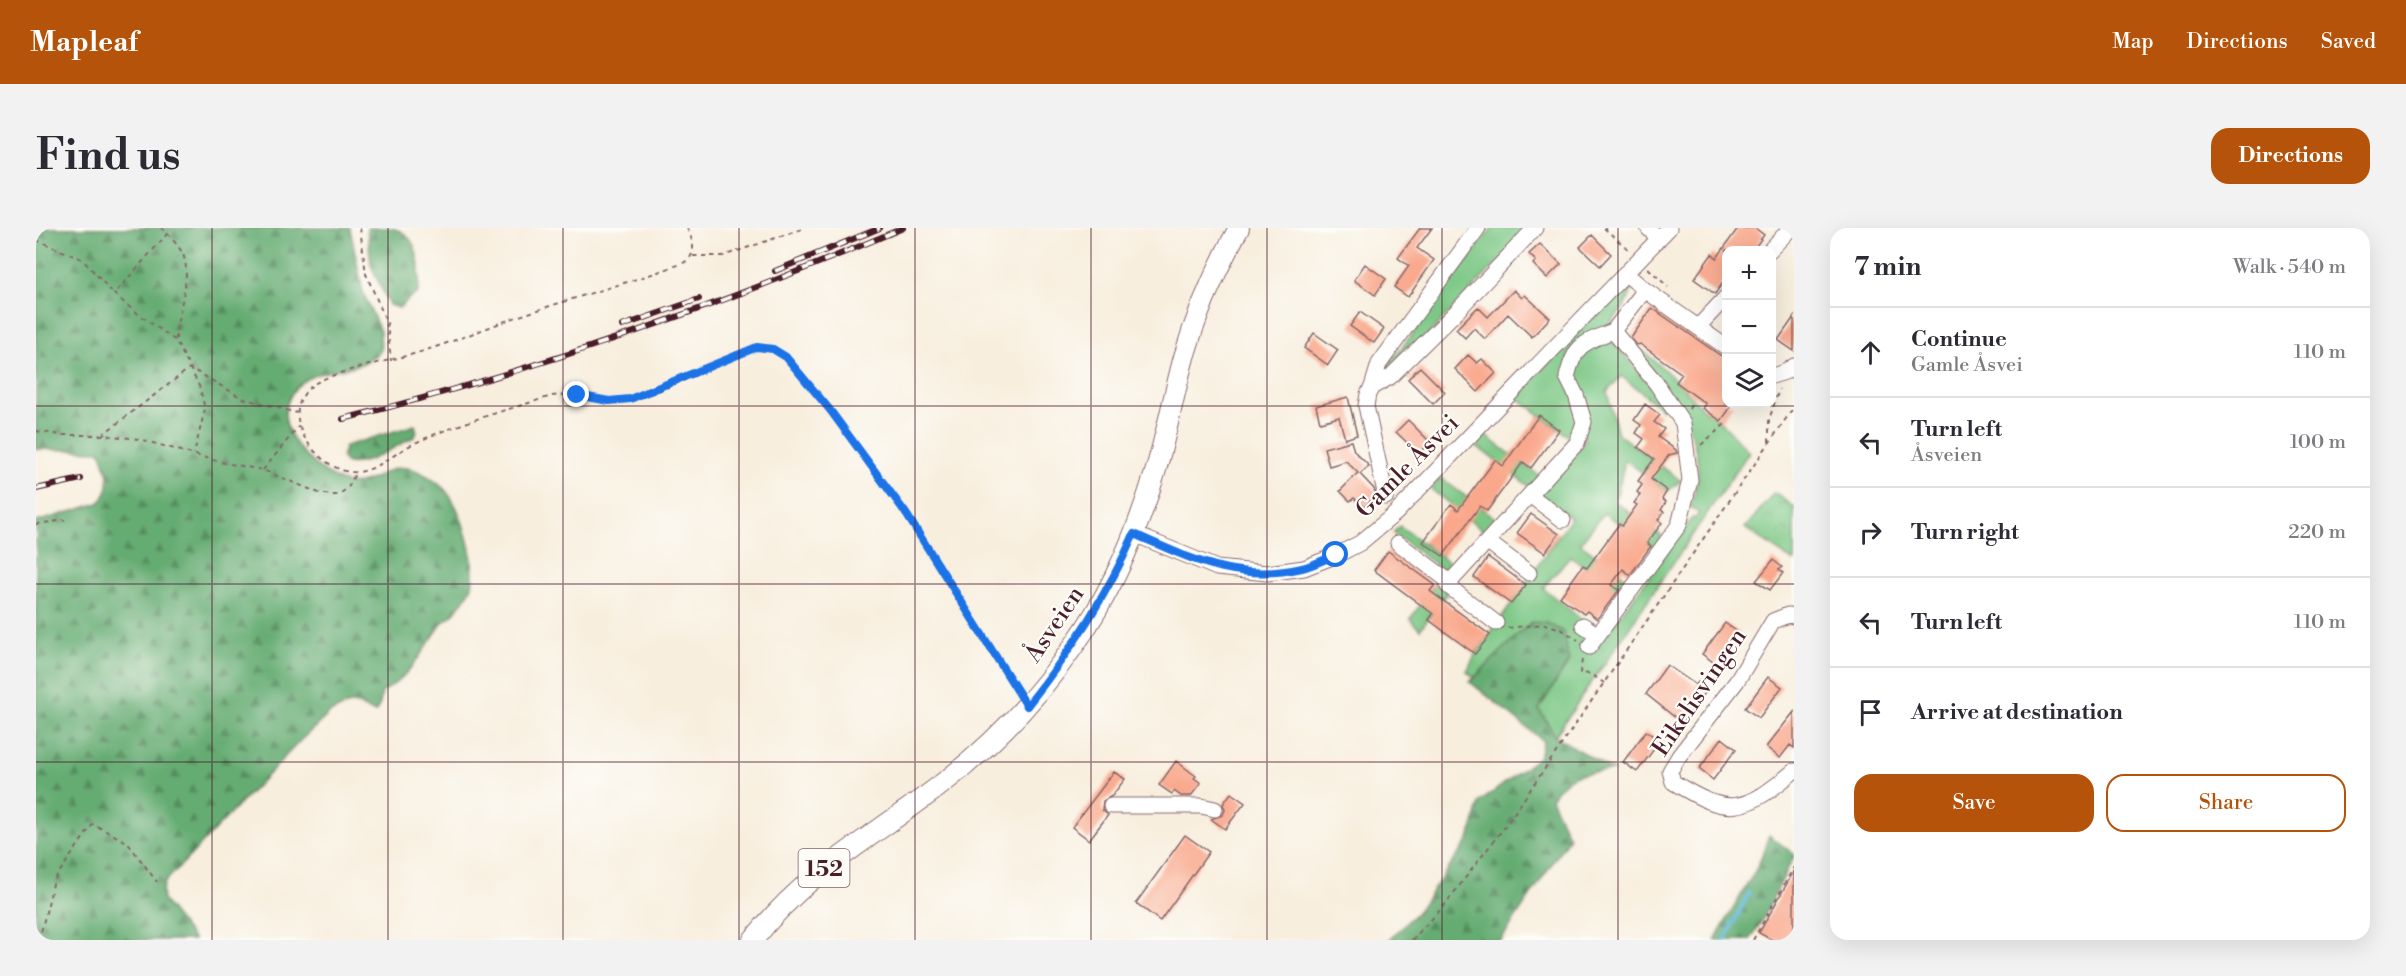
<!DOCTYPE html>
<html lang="en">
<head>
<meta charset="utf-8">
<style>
  body { margin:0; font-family:"Libre Bodoni",serif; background:#f2f2f3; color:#2b2b33 }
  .controls { position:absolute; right:18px; top:18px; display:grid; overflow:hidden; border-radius:12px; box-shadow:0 6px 24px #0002 }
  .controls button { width:54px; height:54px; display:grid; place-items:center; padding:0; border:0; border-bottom:2px solid #e1e1e2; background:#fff; color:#2b2b33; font:30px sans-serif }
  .stop { position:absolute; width:18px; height:18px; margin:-14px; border:4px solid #1a73e8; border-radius:50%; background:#fff }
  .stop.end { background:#1a73e8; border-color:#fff; box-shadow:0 2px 6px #0008 }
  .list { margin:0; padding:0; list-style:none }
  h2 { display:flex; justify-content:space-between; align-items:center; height:78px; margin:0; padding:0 24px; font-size:26px }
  h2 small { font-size:20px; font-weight:400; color:#7c7c81 }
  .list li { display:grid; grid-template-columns:39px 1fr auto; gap:18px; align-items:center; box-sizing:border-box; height:90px; padding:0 24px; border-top:2px solid #e1e1e2 }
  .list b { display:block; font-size:22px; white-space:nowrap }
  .list p { margin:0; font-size:20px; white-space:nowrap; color:#7c7c81 }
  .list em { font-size:20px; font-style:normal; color:#7c7c81 }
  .actions { display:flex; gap:12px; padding:18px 24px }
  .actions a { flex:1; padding:14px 0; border:2px solid #b45309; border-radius:18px; text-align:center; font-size:21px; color:#b45309 }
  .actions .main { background:#b45309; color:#fff }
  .icon { flex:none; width:33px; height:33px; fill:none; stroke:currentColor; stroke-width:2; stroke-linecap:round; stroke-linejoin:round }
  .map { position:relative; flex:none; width:1758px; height:712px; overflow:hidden; border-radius:18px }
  header { display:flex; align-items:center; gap:36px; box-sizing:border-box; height:84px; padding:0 30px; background:#b45309; color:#fff }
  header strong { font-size:28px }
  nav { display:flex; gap:33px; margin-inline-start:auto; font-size:21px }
  .intro { display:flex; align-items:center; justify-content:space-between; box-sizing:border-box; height:144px; padding:0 36px }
  h1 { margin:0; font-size:42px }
  .button { padding:15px 27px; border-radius:18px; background:#b45309; color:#fff; font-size:21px; font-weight:700 }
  main { display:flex; gap:36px; padding:0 36px }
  aside { flex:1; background:#fff; border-radius:18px; box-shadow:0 6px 24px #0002 }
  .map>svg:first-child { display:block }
  .grass { fill:#7cc785; stroke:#637358; stroke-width:1.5 }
  .forest { fill:url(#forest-firs); stroke:#58664e; stroke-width:1.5 }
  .park { fill:url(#park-crowns); stroke:#637358; stroke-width:1.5 }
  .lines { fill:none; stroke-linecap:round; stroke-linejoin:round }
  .stream { stroke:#5bb6d9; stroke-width:4 }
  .building { fill:#f9a88c }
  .minor-casing { stroke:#87676a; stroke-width:17 }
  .major-casing { stroke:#87676a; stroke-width:22 }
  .path { stroke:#87676a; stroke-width:2; stroke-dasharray:4.5 4.5; stroke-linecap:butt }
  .minor { stroke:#fff; stroke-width:15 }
  .major { stroke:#fff; stroke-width:20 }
  .rail-casing { stroke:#4a1f2b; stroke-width:6 }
  .rail { stroke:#fdfcf7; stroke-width:4; stroke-dasharray:11; stroke-linecap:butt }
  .route { stroke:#1a73e8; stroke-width:8 }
  .grid { fill:none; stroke:#4a1f2b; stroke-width:1.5; stroke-opacity:0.55 }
  .labels { text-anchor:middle; stroke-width:4.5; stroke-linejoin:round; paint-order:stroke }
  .shield { fill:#fdfcf7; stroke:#806168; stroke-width:1.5 }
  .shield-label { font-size:22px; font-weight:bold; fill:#4a1f2b }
  .street-label { font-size:24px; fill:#4a1f2b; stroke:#fdfcf7 }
</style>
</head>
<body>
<header>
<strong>Mapleaf</strong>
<nav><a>Map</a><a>Directions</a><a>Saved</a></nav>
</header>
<div class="intro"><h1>Find us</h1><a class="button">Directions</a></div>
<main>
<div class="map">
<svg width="1758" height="712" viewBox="0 0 1758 712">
  <defs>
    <pattern id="forest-firs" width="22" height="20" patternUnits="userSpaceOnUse" patternTransform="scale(1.5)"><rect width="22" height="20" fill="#65ac72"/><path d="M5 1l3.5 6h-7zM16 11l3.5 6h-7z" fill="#558b5e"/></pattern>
    <pattern id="park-crowns" width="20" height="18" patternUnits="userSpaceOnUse" patternTransform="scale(1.5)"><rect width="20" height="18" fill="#7cc785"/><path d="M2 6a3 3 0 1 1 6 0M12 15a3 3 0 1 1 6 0" fill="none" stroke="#6daa73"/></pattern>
  </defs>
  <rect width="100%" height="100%" fill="#fdfcf7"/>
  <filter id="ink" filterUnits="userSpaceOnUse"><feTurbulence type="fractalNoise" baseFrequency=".0167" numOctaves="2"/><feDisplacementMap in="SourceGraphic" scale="12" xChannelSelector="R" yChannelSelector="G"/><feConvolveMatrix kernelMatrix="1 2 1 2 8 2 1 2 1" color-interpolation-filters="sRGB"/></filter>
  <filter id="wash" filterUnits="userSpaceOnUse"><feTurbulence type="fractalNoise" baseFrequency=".008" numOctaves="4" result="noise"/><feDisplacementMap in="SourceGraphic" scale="24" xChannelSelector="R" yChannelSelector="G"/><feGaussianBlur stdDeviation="1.35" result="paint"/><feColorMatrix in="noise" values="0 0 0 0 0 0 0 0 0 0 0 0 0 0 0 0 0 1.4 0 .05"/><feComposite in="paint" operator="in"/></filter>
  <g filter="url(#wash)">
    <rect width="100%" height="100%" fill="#f8eede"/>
    <path class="grass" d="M1456,0H1495L1353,147L1348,143Z
      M1587,58H1593L1596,61C1587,93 1558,107 1532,124L1541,188L1536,211L1480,169Z
      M1575,111L1630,176L1626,181L1585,148L1571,164L1582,206L1645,253L1631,263L1589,232L1581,268L1578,273L1626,308L1618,320L1568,285L1544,315L1596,354L1586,366L1534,328L1507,360L1546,392L1557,424L1656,290L1659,291L1663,285L1655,279C1658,267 1662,254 1662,242C1661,190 1622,151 1593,112C1618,131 1644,155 1665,179C1670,184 1678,188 1683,193C1694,202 1703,214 1713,224L1519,508L1503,481L1533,433L1495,394L1438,450L1431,443L1439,427L1535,290L1504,266L1549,213L1538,148L1549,120Z
      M1445,204L1504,248L1494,259L1435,214Z
      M1405,250L1464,294L1452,307L1395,261Z
      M1364,298L1422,341L1415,348L1357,305Z
      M1401,354L1411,365L1384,401L1374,391Z"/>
    <path class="forest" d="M0,0H314L327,64L344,103L345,122C323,153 263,128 250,180C243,208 286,250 312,255C344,260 353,223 393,249C398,253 406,258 410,263C426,281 441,335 436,358C434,365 428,372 424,377C419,384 416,389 408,393C390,417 374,450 346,464L344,476L339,485L323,477L313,476L294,485L264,513L129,654L126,663L127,672L158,712H0V294L63,275C79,258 71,242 64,223L0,221Z
      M331,0C339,0 348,0 355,0C385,5 385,43 382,65L375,69L363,80L353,77L335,38Z
      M379,197L381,204L378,209C357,219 332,239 309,235L306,229L309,218Z
      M1495,394L1511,395L1527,404L1533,433L1503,481L1519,508L1577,543C1545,545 1535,542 1515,570L1533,610L1465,712H1353L1382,683L1433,612L1444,574L1503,529L1507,513L1434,454Z
      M1733,607L1758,626V628L1726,693L1714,712H1679L1722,638Z"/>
    <path class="park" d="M1738,265L1758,279V334L1709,300Z"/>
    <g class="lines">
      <path class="stream" d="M1689,712L1713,665"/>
    </g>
    <g id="blocks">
      <path class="building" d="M1384,0H1396L1381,20L1398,32L1372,69L1358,59L1373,38L1362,30Z
        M1702,0H1719L1728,7L1717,22H1690V50L1679,66L1658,51L1676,26L1681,30Z
        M1556,7L1575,26L1564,38L1544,19Z
        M1504,16L1525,36L1511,50L1497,36L1500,33L1493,26Z
        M1329,36L1350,51L1339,67L1318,52Z
        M1478,62L1486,70L1489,67L1514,90L1496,109L1472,86L1449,111L1438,100L1429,110L1420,101L1442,79L1452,89Z
        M1616,80L1684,127L1690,129V176H1697L1685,193L1667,180L1670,176L1640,154L1646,146L1604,116L1601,117L1595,110Z
        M1324,84L1348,101L1338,115L1314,98Z
        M1758,89V123L1742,112Z
        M1278,105L1302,122L1292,137L1268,120Z
        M1432,127L1441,135L1446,131L1460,145L1442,164L1419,141Z
        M1384,139L1409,164L1397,176L1372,151Z
        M1312,169L1321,207L1309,211L1303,189L1284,194L1280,178Z
        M1609,176L1624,187L1618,194L1628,201L1622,209L1640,222L1641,225L1633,227L1615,251L1631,263L1626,271L1630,274L1625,282L1628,284L1622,292L1626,295L1611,315L1615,318L1594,347L1587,341L1575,357L1583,362L1561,391L1551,383L1548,386L1524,369L1547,337L1551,340L1583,296L1586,298L1601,277L1598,275L1604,267L1601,264L1606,257L1602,253L1618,231L1602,219L1608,211L1600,205L1605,197L1598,192Z
        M1503,187L1523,202L1495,240L1487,234L1451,283L1444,278L1407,328L1387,314L1415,276L1422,282L1459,232L1467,238Z
        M1372,192L1394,214L1383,226L1360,204Z
        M1315,213L1318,223L1333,238L1324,246L1338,261L1340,267L1328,279L1318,270L1314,273L1304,263L1322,245L1310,233L1293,238L1288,220Z
        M1495,286L1523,306L1509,325L1481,305Z
        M1352,323L1399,357L1394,363L1454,407L1439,426L1393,392L1397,386L1338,342Z
        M1452,329L1490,357L1475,376L1438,349Z
        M1737,332L1746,339L1743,342L1747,345L1734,362L1720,353Z
        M1689,395L1703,405L1680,436L1666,426Z
        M1631,437L1660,457L1662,454L1672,461L1646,495L1610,466Z
        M1732,449L1746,459L1723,490L1709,480Z
        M1758,484V520L1754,517L1744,530L1730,519Z
        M1610,503L1624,513L1601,544L1587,534Z
        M1686,510L1700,521L1677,552L1663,541Z
        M1140,533L1160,548L1158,550L1165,555L1155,568H1145L1138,563L1136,566L1123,557Z
        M1078,544L1089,551L1076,568L1067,573L1066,582L1072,587L1053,612L1036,599Z
        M1195,565L1209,575L1189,601L1175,591L1187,587L1189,582L1187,576Z
        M1149,607L1173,624L1124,693L1100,675Z
        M1758,643V712H1736L1723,705Z"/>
    </g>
  </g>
  <g filter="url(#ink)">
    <use href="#blocks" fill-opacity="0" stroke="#87676a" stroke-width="1.5"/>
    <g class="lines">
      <defs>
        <path id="minor" d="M1442,0L1343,136L1336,159L1354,149L1421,83L1499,0
          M1612,0L1623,11
          M1734,22L1755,0
          M1589,45L1609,62L1690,119
          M1662,99L1690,69
          M1736,148L1749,144L1758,138
          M1336,159L1332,166L1330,178L1350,269
          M1495,268L1527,292
          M1098,306L1181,340L1231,345L1268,340L1301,327L1324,315L1360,285L1633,0
          M1452,314L1493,345
          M1362,315L1414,354L1541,215L1548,194L1540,167L1531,149C1539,116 1547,115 1577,103
          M1414,354L1412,358L1460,395
          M1758,388L1752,387L1737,393L1701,453L1643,528L1634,543L1637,554C1693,589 1708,585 1758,543
          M1547,397L1562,407
          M1553,419L1643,297L1654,252L1647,195L1620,155L1577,103L1609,62
          M1075,578H1165L1179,581"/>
        <path id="major" d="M717,712C770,644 835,610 902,559C955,519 1001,471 1039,416C1075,365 1100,307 1118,248C1130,209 1137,169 1148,129C1161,84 1180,41 1203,0"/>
      </defs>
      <use href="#minor" class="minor-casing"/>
      <use href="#major" class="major-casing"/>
      <path class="path" d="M125,0L132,5L78,66L97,82L140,113L154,140L164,160L169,181L158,226
        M324,0L330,46L351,95L355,133
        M651,0C658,14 662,29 645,36C598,53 550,66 502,82C463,94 426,111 387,123C357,133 303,141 278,156C267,164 260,177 262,191C265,216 296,247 322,244C342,242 361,223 379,215C422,195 470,182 516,168C540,164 561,175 585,173C621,168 675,139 709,123C739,113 750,127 768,148L869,283L981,464
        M1568,0L1593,22
        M132,5C136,11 142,18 146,24C158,49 139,86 140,113
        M0,12L46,31L77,65
        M657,28H687L769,0
        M1612,40L1632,59
        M1653,181L1657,173
        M0,203L26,207H66L103,211L184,234L227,242L283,265L296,267H302L312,260L320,244
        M66,207L154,140L206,170L261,185
        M1733,214V192L1743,161
        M1665,217L1689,196
        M227,242L263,198
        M0,296L29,292
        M1472,400L1509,396L1525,401L1542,412
        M1546,432L1544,445L1555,446L1568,455
        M3,712L18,652L57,596L91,614L121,654
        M1376,712L1407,679L1470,597L1758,179
        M1717,712L1758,639"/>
      <use href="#minor" class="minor"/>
      <use href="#major" class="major"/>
      <defs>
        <path id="rail" d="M739,43L844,0
          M586,98L663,71
          M307,191C499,143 686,77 867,0
          M0,261L45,251"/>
      </defs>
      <use href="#rail" class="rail-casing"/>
      <use href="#rail" class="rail"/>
    </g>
  </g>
  <g class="lines" filter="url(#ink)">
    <path class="route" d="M541,167L573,173L594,171L721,119L737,121L750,129L794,182L869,284L991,478C1034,424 1070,370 1098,306C1156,331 1200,355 1266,340C1278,337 1289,331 1300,327"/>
  </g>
  <path class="grid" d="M176,0V712M352,0V712M527,0V712M703,0V712M879,0V712M1055,0V712M1231,0V712M1406,0V712M1582,0V712M0,178H1758M0,356H1758M0,534H1758"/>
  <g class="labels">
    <rect class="shield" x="762.5" y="621" width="51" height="38" rx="4.5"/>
    <g class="shield-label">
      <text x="788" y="648">152</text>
    </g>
    <g class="street-label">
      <text transform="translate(1371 238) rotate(-45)" y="8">Gamle Åsvei</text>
      <text transform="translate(1018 396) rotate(-56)" y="8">Åsveien</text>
      <text transform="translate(1663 464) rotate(-56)" y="8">Eikelisvingen</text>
    </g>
  </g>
</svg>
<div class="controls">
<button>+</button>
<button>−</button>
<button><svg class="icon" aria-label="layers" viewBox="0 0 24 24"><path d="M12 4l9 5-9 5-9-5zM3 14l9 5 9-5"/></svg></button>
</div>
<div class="stop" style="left:1300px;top:327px"></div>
<div class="stop end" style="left:541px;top:167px"></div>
</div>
<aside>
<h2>7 min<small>Walk · 540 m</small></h2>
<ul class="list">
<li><svg class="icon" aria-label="ahead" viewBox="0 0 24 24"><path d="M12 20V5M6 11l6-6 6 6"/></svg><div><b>Continue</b><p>Gamle Åsvei</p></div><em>110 m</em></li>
<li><svg class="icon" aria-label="left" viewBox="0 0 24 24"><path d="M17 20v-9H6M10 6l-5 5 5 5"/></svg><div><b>Turn left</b><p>Åsveien</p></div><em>100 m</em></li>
<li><svg class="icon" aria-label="right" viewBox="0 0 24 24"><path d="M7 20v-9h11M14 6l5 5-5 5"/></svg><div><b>Turn right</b></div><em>220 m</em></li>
<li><svg class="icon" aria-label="left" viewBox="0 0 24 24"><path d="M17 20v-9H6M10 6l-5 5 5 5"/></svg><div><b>Turn left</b></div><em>110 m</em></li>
<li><svg class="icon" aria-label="arrive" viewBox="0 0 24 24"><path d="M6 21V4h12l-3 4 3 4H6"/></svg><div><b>Arrive at destination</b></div></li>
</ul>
<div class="actions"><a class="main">Save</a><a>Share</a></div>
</aside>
</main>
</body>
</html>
